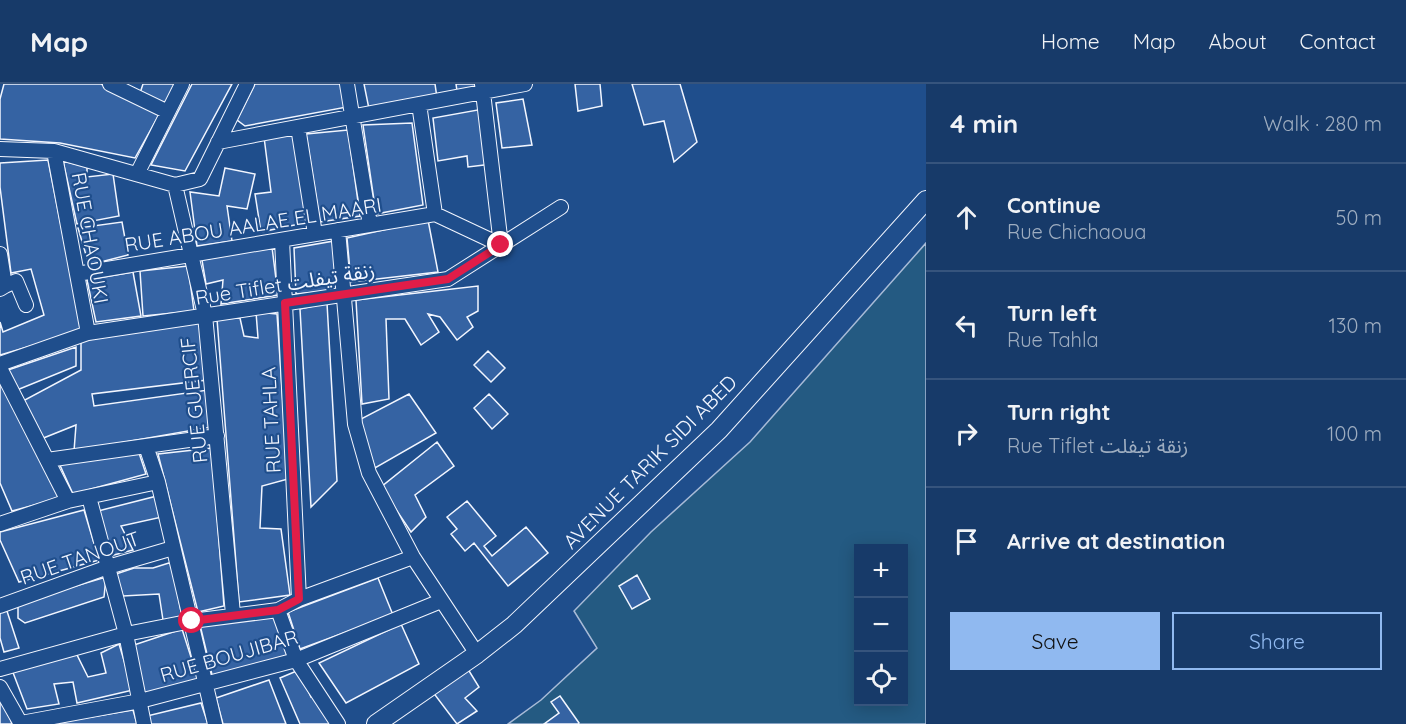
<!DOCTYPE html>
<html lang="en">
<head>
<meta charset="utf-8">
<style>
  body { margin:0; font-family:Quicksand,"Noto Sans Arabic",sans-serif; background:#20416f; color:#f1f3f6 }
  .controls { position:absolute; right:18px; bottom:18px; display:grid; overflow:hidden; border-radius:0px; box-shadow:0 3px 15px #0003 }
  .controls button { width:54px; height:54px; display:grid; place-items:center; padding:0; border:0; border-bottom:2px solid #36547d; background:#173a69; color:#f1f3f6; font:30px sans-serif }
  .stop { position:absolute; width:18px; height:18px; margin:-14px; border:4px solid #e11d48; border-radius:50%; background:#fff }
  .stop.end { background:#e11d48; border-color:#fff; box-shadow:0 2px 6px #0008 }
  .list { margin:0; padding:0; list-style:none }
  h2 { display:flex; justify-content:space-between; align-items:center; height:78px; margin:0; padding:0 24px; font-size:26px }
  h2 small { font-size:20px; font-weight:400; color:#9eadc0 }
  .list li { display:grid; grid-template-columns:39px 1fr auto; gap:18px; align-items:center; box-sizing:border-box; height:108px; padding:0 24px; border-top:2px solid #36547d }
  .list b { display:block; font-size:22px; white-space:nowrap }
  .list p { margin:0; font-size:20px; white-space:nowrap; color:#9eadc0 }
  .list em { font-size:20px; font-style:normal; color:#9eadc0 }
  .actions { display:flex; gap:12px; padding:18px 24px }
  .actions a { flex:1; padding:14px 0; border:2px solid #90b9f0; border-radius:0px; text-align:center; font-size:21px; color:#90b9f0 }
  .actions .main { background:#90b9f0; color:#111 }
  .icon { flex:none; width:33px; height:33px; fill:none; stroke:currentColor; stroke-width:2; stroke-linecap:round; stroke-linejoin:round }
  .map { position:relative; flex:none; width:926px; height:640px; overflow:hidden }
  header { display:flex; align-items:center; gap:36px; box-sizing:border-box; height:84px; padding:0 30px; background:#173a69; border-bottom:2px solid #36547d }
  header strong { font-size:28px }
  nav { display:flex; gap:33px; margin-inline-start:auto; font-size:21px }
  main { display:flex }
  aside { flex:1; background:#173a69 }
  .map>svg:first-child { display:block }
  .green { fill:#245a82; stroke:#a8bbd7; stroke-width:1.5; fill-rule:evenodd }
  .building { fill:#3563a3; stroke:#f2f6ff; stroke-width:1.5 }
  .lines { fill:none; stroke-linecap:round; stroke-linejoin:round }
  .minor-casing { stroke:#f2f6ff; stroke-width:16 }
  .tertiary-casing { stroke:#f2f6ff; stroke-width:20 }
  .minor { stroke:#1f4e8c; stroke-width:14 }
  .tertiary { stroke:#1f4e8c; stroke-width:18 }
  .route { stroke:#e11d48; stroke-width:8 }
  .labels { text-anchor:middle; stroke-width:4.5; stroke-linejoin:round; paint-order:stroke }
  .street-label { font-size:20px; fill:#f2f6ff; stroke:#1f4e8c }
</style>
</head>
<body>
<header>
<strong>Map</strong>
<nav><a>Home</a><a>Map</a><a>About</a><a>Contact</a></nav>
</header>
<main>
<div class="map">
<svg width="926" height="640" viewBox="0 0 926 640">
  <rect width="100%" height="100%" fill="#1f4e8c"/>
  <path class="green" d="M926,159V640H508L541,616L597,564L574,527L651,448L750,358ZM858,464H904V618H858Z"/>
  <path class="building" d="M4,0H101L160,29L135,74L60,59L0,55V15Z
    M143,0H175L165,21L140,9Z
    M192,0H232L185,87L151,81Z
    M255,0H343L347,23L245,42L237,36Z
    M364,0H435L437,14L369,25Z
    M456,0H475L476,4L457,7Z
    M575,0H600L602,22L578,27Z
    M632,0H680L697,58L674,78L664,37L644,41Z
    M523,15L532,61L502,64L496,19Z
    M483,25L492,80L468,83L467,72L438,77L433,34Z
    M412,39L423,121L376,130L363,41Z
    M348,46L360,132L320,138L306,50Z
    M295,51L309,138L261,148L255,110L271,108L264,53Z
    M48,76L82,247L0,271V238L3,248L44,231L31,185L11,189L0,103V79Z
    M63,77L87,83V93L113,90L119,132L77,140Z
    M225,84L255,90L247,125L227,122L232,157L197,162L190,108L219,112Z
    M428,136L438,188L351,198L347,154Z
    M122,138L128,171L89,181L78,144Z
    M334,157L338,206L296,210L294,164Z
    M272,163L278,211L221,220L223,196L206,200L202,176Z
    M188,182L194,227L143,232L140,187Z
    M133,188L141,232L96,238L87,196Z
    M478,202V227L467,233L473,243L457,256L440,233L428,230L439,248L421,261L405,235H386L389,315L362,320L356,216Z
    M327,219L337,397L311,423L300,225Z
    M256,228L277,230L288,395L262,402L260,444L281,445L290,511L239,518L217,235L240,234L244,252L258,254Z
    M200,238L207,296L92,310L94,322L208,306L211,343L74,367L76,341L41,355L21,318L81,286V257Z
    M76,263V282L17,306L8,286Z
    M488,267L505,284L491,298L474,281Z
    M0,294L61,414L12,427L0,399Z
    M409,310L436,349L375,384L359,336Z
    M489,310L508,330L492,345L474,324Z
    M437,358L454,382L415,411L426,433L411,448L381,403Z
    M212,364L224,522L198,528L158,370Z
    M138,366L146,390L73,410L59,379Z
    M157,412L162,433L121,442L133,466L110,472L98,427Z
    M467,417L496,452L484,462L492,472L526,443L548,469L508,502L474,459L465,467L451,450L457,445L447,433Z
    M84,426L99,476L19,498L0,456V448Z
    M172,478L182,533L163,536L159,510L123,512L116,490L134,484H153Z
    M637,491L650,515L632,525L619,502Z
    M106,493L104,513L25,539L18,534V519Z
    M378,494L393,531L300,565L288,528Z
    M5,521L19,564L4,568L0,554V523Z
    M275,528L292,571L213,595L200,541Z
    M401,540L419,580L346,619L319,579Z
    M182,545L199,598L143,610L134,561Z
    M119,560L133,606L77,619L73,598L54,600L59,620L27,625L12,586L76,569L88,593L106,589L101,569Z
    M466,582L479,603L465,614L477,627L457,640L432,607Z
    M299,586L311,613L316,611L331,640H300L280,594Z
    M269,596L286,640H223L216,614Z
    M560,612L579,639L578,640H544L559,629L551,618Z
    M5,618L12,640H0V619Z
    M201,619L208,640H150L147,632Z
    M133,626L137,640H60V638Z"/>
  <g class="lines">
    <defs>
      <path id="minor" d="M110,0L168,28
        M347,0L370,141
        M482,0L501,161
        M419,20L435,130
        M298,43L315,150
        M218,58L525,0
        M0,65L54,67L175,101L200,95L247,0
        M54,67L88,249
        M137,90L182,0
        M175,101L205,231L233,530
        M435,130L501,161
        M338,146L355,340L369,389L413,473L477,570
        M282,156L299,515
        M0,170L5,202L0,205
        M77,190L435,130
        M5,202L16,197L26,221
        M0,280L88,249L448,195L561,123
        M0,284L68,417
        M146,362L158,398L215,640
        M47,376L217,352
        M89,413L126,550L144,640
        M0,440L68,417L158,398
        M0,522L108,483L173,464
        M278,526L296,576L338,640
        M0,585L126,550L192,537L278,526L299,515L413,473
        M0,603L21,640
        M21,639L140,617L296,576L441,517"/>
      <path id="tertiary" d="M376,640L477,570L514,541L719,346L926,116"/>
    </defs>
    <use href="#minor" class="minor-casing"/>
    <use href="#tertiary" class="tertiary-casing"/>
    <use href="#minor" class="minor"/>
    <use href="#tertiary" class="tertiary"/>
  </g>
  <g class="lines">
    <path class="route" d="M192,537L278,526L299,515L285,219L448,195L501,161"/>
  </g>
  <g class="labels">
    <g class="street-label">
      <text transform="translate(253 141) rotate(-9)" y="7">RUE ABOU AALAE EL MAARI</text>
      <text transform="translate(90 154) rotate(80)" y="7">RUE CHAOUKI</text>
      <text transform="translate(285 200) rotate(-9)" y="7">Rue Tiflet زنقة تيفلت</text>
      <text transform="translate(194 316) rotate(-96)" y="7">RUE GUERCIF</text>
      <text transform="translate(271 336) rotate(-93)" y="7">RUE TAHLA</text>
      <text transform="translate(650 378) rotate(-45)" y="7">AVENUE TARIK SIDI ABED</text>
      <text transform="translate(80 474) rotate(-19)" y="7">RUE TANOUT</text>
      <text transform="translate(229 572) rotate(-16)" y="7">RUE BOUJIBAR</text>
    </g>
  </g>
</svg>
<div class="controls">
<button>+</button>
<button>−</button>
<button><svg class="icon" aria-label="locate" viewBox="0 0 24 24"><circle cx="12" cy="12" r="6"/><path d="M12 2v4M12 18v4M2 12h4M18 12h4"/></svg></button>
</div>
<div class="stop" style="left:192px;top:537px"></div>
<div class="stop end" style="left:501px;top:161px"></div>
</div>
<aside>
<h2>4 min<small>Walk · 280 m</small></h2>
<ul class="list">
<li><svg class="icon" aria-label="ahead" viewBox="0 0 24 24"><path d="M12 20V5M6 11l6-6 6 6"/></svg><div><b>Continue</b><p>Rue Chichaoua</p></div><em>50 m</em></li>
<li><svg class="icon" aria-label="left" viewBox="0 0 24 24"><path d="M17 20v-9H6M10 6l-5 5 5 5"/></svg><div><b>Turn left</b><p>Rue Tahla</p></div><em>130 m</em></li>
<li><svg class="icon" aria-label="right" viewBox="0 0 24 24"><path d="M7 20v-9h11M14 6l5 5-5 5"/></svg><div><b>Turn right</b><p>Rue Tiflet زنقة تيفلت</p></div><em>100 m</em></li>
<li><svg class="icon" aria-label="arrive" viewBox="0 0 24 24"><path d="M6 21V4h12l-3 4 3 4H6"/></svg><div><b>Arrive at destination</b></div></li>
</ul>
<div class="actions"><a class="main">Save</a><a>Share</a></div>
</aside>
</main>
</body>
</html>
